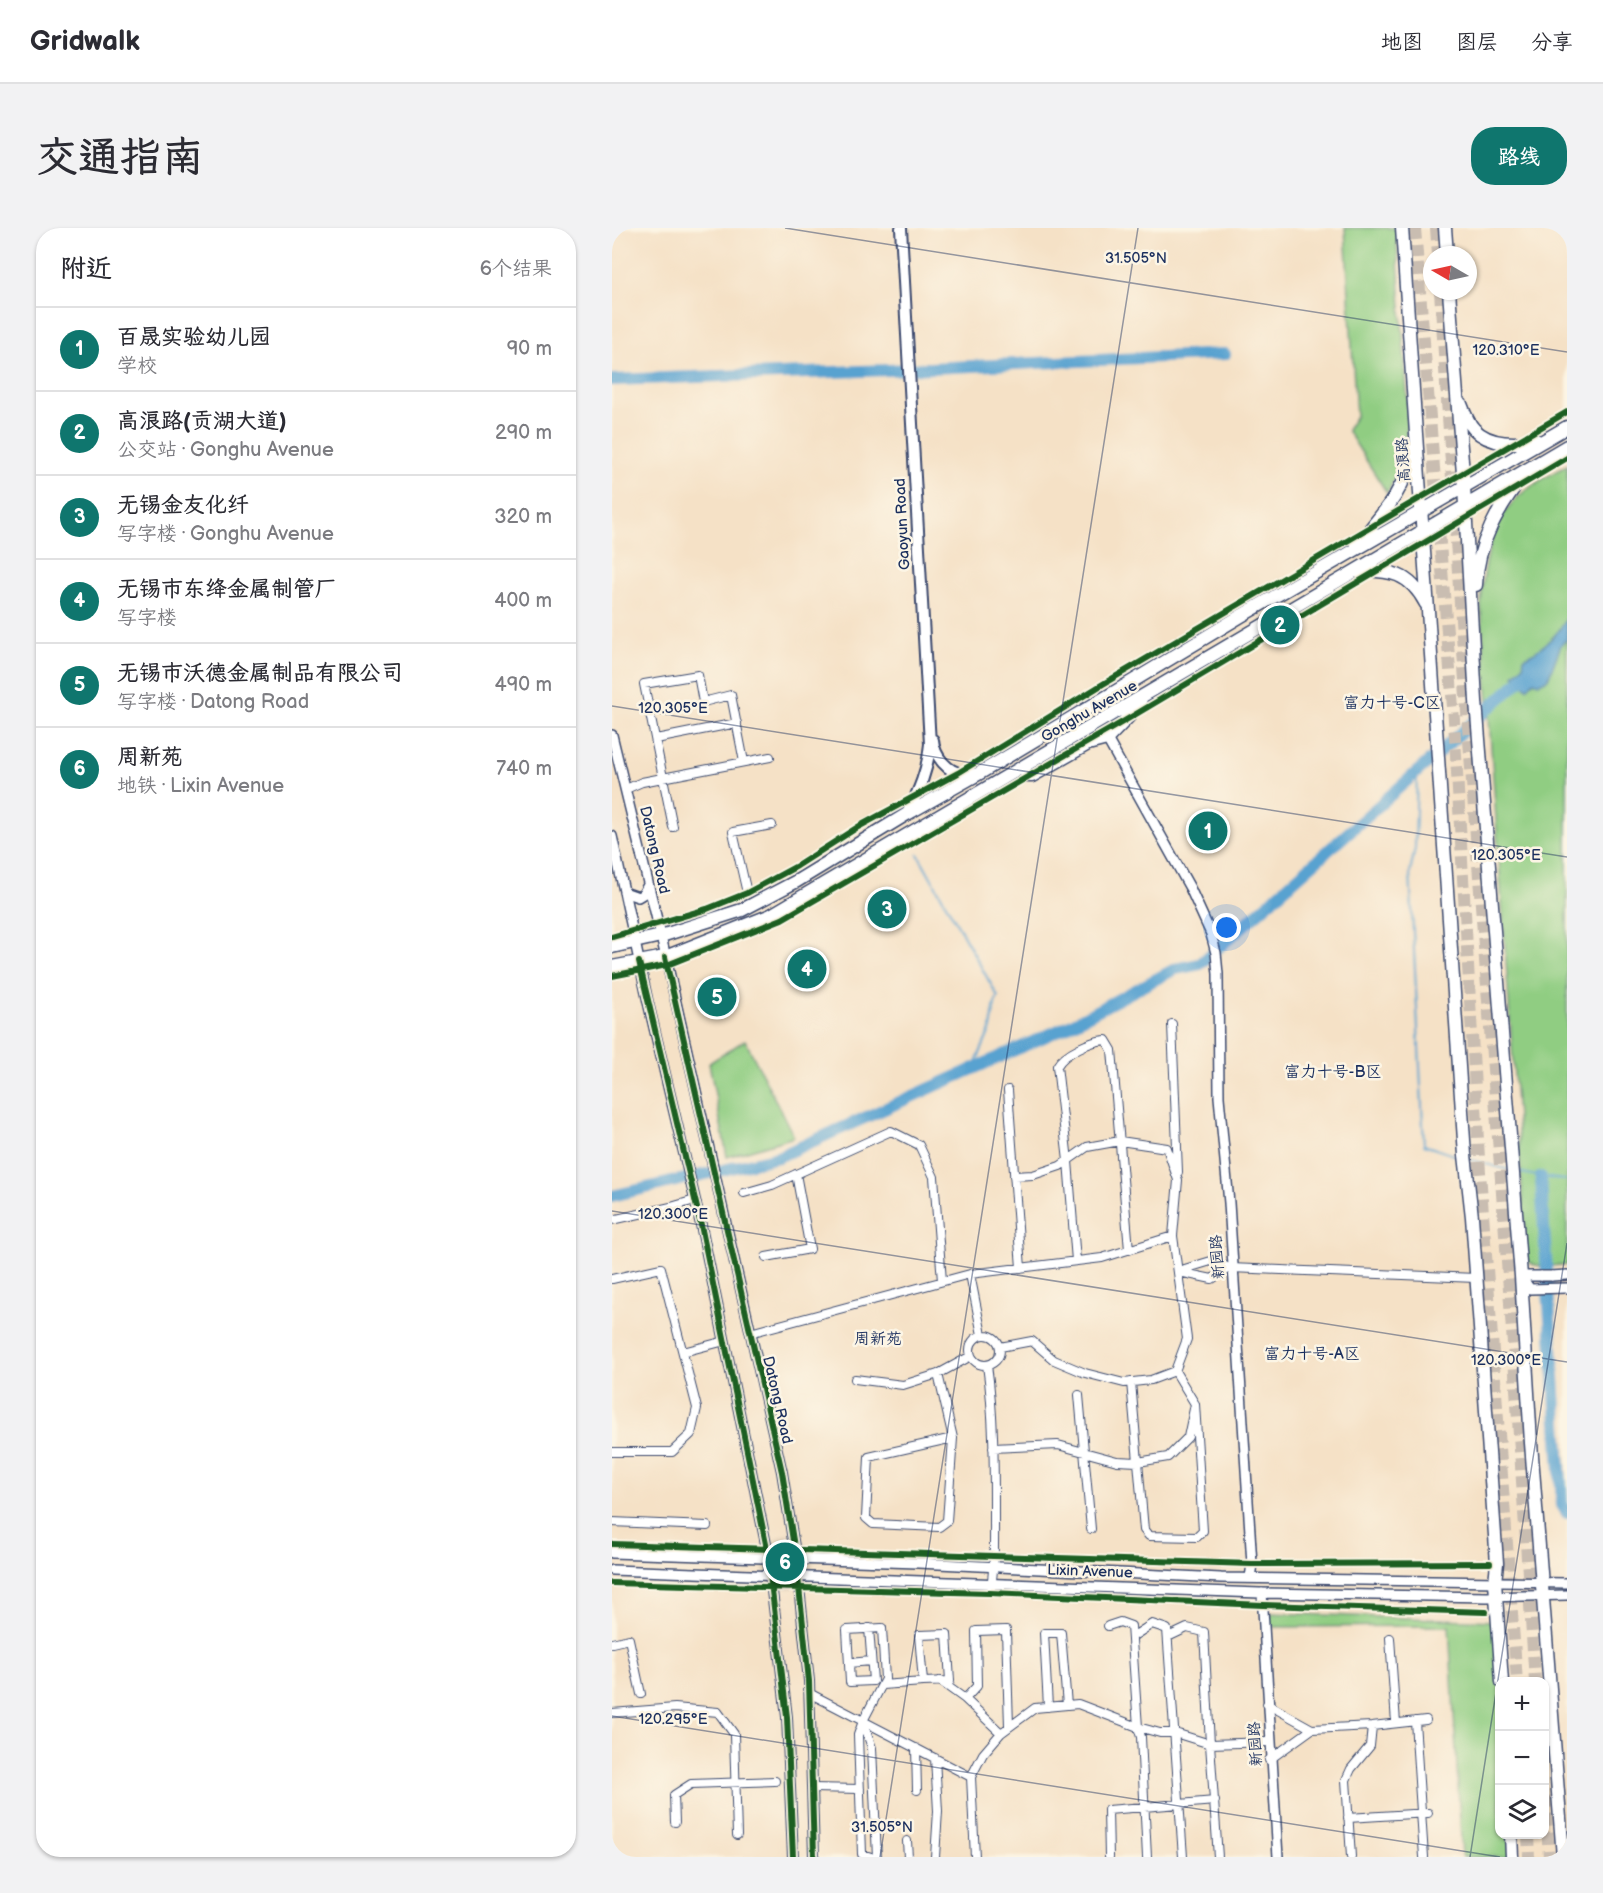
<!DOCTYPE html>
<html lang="zh">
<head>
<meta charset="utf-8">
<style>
  body { margin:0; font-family:"Balsamiq Sans","LXGW WenKai TC",sans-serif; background:#f2f2f3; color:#2b2b33 }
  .controls { position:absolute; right:18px; bottom:18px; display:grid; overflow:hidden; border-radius:12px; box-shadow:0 2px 4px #0004 }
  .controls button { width:54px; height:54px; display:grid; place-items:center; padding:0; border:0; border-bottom:2px solid #e1e1e2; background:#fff; color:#2b2b33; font:30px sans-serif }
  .compass { position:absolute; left:811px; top:18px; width:54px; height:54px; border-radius:50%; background:#fff; box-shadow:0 2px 4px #0004; rotate:279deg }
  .you { position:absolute; left:615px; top:700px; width:21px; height:21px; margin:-15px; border:4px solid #fff; border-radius:50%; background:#1a73e8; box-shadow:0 0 0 9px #1a73e833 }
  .badge { display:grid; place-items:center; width:39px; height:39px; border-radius:50%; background:#0f766e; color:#fff; font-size:20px; font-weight:700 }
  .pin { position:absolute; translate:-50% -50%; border:3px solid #fff; box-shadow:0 2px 6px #0006 }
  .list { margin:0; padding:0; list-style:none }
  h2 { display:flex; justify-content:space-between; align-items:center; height:78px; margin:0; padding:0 24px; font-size:26px }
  h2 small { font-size:20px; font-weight:400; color:#7c7c81 }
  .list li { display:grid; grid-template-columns:39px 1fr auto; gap:18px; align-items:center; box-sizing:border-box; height:84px; padding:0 24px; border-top:2px solid #e1e1e2 }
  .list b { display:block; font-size:22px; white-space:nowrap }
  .list p { margin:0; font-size:20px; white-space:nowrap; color:#7c7c81 }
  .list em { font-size:20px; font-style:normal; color:#7c7c81 }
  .icon { flex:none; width:33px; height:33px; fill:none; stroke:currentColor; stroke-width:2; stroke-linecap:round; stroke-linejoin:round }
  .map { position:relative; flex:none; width:955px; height:1629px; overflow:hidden; border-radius:24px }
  header { display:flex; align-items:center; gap:36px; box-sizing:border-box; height:84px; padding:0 30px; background:#fff; border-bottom:2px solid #e1e1e2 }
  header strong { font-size:28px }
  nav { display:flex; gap:33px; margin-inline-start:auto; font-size:21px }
  .intro { display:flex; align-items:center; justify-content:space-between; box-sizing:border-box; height:144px; padding:0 36px }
  h1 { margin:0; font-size:42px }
  .button { padding:15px 27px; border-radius:24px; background:#0f766e; color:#fff; font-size:21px; font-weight:700 }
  main { display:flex; gap:36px; padding:0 36px }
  aside { flex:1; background:#fff; border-radius:24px; box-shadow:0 2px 4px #0004 }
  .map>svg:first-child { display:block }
  .green { fill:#90cd82; stroke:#567e70; stroke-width:1.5 }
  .water { fill:#59a2d0; stroke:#3a6897; stroke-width:1.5 }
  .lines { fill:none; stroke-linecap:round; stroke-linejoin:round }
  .stream { stroke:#59a2d0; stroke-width:2 }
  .river { stroke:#59a2d0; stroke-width:12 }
  .trunk-tunnel { stroke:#c9bdb1; stroke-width:12; stroke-dasharray:12 6; stroke-linecap:butt }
  .minor-casing { stroke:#3c4a6e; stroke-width:10 }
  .tertiary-casing { stroke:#3c4a6e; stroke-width:12 }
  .secondary-casing { stroke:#3c4a6e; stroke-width:14 }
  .primary-casing { stroke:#3c4a6e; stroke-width:15 }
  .minor { stroke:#fff; stroke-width:8 }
  .tertiary { stroke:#fff; stroke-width:9 }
  .secondary { stroke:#fff; stroke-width:10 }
  .primary { stroke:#fff; stroke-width:12 }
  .tertiary-bridge-casing { stroke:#3c4a6e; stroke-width:12; stroke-linecap:butt }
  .tertiary-bridge { stroke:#fff; stroke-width:9 }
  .cycleway-casing { stroke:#fcf5e5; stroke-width:10 }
  .cycleway { stroke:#1b5e20; stroke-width:6 }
  .ticks { fill:none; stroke:#1b2f5e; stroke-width:1.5; stroke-opacity:0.45 }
  .labels { text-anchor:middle; stroke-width:5; stroke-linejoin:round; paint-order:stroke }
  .street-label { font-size:15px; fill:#1b2f5e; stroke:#fcf5e5 }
  .neighbourhood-label { font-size:16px; fill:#1b2f5e; stroke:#fcf5e5 }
  .ticks-label { font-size:15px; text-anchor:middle; fill:#1b2f5e; stroke:#fcf5e5; stroke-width:5; stroke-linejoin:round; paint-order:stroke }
</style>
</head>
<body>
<header>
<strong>Gridwalk</strong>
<nav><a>地图</a><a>图层</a><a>分享</a></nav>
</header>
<div class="intro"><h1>交通指南</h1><a class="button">路线</a></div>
<main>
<aside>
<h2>附近<small>6个结果</small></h2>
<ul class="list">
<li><span class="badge">1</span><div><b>百晟实验幼儿园</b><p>学校</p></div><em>90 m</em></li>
<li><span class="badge">2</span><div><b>高浪路(贡湖大道)</b><p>公交站 · Gonghu Avenue</p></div><em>290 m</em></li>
<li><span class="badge">3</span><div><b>无锡金友化纤</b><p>写字楼 · Gonghu Avenue</p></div><em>320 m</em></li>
<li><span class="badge">4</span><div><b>无锡市东绛金属制管厂</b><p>写字楼</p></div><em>400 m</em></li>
<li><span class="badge">5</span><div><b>无锡市沃德金属制品有限公司</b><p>写字楼 · Datong Road</p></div><em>490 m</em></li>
<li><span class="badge">6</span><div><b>周新苑</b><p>地铁 · Lixin Avenue</p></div><em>740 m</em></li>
</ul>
</aside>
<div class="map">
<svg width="955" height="1629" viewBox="0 0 955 1629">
  <rect width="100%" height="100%" fill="#fcf5e5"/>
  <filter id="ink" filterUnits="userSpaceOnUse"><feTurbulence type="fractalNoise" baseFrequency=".0167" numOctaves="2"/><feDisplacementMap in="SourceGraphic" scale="12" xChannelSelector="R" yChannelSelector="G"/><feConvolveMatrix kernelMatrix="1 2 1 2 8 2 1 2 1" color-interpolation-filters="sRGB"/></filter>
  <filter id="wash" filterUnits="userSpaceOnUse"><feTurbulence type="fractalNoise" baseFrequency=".008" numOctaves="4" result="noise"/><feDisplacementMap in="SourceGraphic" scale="24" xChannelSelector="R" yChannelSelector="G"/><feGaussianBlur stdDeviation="1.35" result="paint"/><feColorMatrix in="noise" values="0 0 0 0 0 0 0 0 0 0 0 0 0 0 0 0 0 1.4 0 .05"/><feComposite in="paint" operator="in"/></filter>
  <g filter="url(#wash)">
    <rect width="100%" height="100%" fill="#f5e1c6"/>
    <path class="green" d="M733,0H784C786,37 789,74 791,111C795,165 804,217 775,265L735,202L744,188Z
      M955,237V1037C942,1037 923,1042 915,1032L869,377C871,341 879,293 907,268C921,255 939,247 955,237Z
      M133,812L182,909L115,929L97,835Z
      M658,1385L883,1393L888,1459V1606L897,1607L899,1629H850L837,1398L658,1399Z"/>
    <path class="water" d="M955,390V411L949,417L936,451L927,455L922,453L915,460L902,447L911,438L912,430C930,421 945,408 955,390Z"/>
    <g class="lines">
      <path class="stream" d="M805,542L803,620L798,645L812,917L848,929
        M306,626L386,769L383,775L379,800L362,839
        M859,932L897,942
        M906,944L929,949L953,952"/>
      <path class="river" d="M0,152L276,142L613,126
        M929,949C935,1059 944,1167 950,1277L955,1285
        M0,968L166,929L456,798L563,741L588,736L920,442"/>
    </g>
  </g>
  <g filter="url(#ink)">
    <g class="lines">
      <path class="trunk-tunnel" d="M803,0L842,492L867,930L905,1454
        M824,0L826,27
        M828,63L855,485L902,1130L923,1454
        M933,1568L937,1629
        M916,1606L917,1629"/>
      <defs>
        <path id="minor" d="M44,511L125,495
          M14,561L30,554L158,529
          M61,599L32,456L86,447L91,474L119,467L132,534
          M135,665L121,604L160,597
          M560,796L566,944
          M396,862L409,1040
          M402,948L421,947L448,938L475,919L508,913L555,920L566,952L561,1008
          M132,965L160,957L279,903L307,917L322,949L330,1053
          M0,992L59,979L83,972
          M154,1029L198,1021L184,946
          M464,1033L456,933L445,838C453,824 479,813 494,812L500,822L517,1022
          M566,1043L599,1033L618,1040L864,1050
          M567,1044L600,1051L618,1040
          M358,1046L490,1030L561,1008L575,1111L563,1143L539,1152L512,1155L473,1145L442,1132L420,1113L388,1119
          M0,1051L49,1040L85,1180L79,1206L60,1224H0
          M138,1105L358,1046L370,1107
          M358 1122a15 15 0 1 1 30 0a15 15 0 1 1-30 0Z
          M71,1124L113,1113
          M375,1137C382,1186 382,1236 382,1286C382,1312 383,1339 378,1365
          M326,1146L341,1210L335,1293L327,1299L261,1296L254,1290L257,1229L341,1210
          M243,1151L291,1157L326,1146L359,1128
          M519,1154L532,1302L537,1308L585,1309L591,1303L583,1176
          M467,1167L479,1301
          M381,1220L446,1217L505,1233L526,1234L556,1229L576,1209L583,1176L563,1143
          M0,1294L95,1298
          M496,1398L508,1394L519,1398L526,1499L529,1509L535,1629
          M257,1400L261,1453L238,1454L235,1402L270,1400L273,1451L251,1493L260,1520L265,1629
          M520,1409L540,1396L555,1401L571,1629
          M556,1409L575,1400L592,1404L598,1516L606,1629
          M778,1410L784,1495
          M0,1415L17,1411L29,1466
          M237,1435L259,1433
          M328,1453L353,1471L365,1458L364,1403L394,1402L397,1498
          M270,1457L311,1454L307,1407L335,1406L338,1453L311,1454
          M197,1465L359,1549
          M353,1471L389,1505
          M655,1476L700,1501L760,1498L814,1492
          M436,1479L432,1405H449L455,1477
          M0,1485L63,1480L106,1484L122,1506L125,1607
          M251,1493L246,1507L250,1626L259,1629
          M803,1493L812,1629
          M304,1520L305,1562
          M323,1530L326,1583L323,1629
          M657,1532L700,1501
          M200,1560L248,1561
          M736,1590L816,1585
          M63,1594L62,1567L79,1556L163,1553
          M295,1613L296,1629
          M363,1629L359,1549L371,1526L389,1505L423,1480L466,1476L526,1499L548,1505H563L598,1516L656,1514
          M497,1629L496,1582L603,1573
          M739,1629L734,1552L739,1541L758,1518L760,1498"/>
        <path id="tertiary" d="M0,507L49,708L170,1244L184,1331L197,1453L202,1629
          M495,511L578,660L599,706L604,725L606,746L607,869L617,975L640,1336L638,1350
          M0,608L36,774L89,997L155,1321L175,1489L181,1629
          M12,664L26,669L31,666L36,657
          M909,1048L918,1061L955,1060
          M909,1048H930
          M939,1048L955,1047
          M0,1325L306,1335L609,1350L955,1355
          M0,1342L648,1365L875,1369L955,1367
          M650,1365L666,1629"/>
        <path id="secondary" d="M289,0L318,516C316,542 307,563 295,586
          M321,512C322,528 336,545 352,546C357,547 363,546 367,545"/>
        <path id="primary" d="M790,0L853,927L860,989L885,1335L883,1354L890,1454
          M833,0L835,27
          M837,63L852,259L864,473L909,1048L919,1215L951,1629
          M849,176C852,184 856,195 862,201C878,218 905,216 926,213
          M745,317C771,285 793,263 801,222
          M744,343C778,341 798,345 814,376
          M864,357C865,315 887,279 912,246
          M410,539L416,548H420L476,516L495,511L523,482L529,471
          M0,719L49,708L130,682L185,653L295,586L368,545L629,388L955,199
          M0,739L53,729L159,687L955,218
          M899,1606L900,1629"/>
      </defs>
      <use href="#minor" class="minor-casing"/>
      <use href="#tertiary" class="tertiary-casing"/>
      <use href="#secondary" class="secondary-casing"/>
      <use href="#primary" class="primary-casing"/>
      <use href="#minor" class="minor"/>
      <use href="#tertiary" class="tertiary"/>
      <use href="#secondary" class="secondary"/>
      <use href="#primary" class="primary"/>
      <defs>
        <path id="tertiary-bridge" d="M930,1048H939"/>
      </defs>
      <use href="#tertiary-bridge" class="tertiary-bridge-casing"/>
      <use href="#tertiary-bridge" class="tertiary-bridge"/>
      <defs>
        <path id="cycleway" d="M0,709L95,681L135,665L185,638L246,599L346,545L491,456L955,184
          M53,729L170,1244L184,1331L197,1453L202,1629
          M27,734L89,997L155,1321L175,1489L181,1629
          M0,748L55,737L170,691L514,492L955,230
          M0,1316L640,1336L878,1335
          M0,1355L378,1365L651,1377L874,1384"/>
      </defs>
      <use href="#cycleway" class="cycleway-casing"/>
      <use href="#cycleway" class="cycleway"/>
    </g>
  </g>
  <path class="ticks" d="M173,0L955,124M0,478L955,629M0,983L955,1134M0,1488L888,1629M268,1629L526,0M858,1629L955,1015"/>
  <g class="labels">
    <g class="street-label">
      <text transform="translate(791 232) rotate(-94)" y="5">高浪路</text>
      <text transform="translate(290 296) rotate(-93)" y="5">Gaoyun Road</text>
      <text transform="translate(477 483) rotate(-30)" y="5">Gonghu Avenue</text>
      <text transform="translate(43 622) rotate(77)" y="5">Datong Road</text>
      <text transform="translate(605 1029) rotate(-94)" y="5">新园路</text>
      <text transform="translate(166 1172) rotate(77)" y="5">Datong Road</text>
      <text transform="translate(478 1343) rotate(2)" y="5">Lixin Avenue</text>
      <text transform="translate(643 1516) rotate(-93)" y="5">新园路</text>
    </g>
    <g class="neighbourhood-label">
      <text x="780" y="480">富力十号-C区</text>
      <text x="721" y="849">富力十号-B区</text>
      <text x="266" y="1116">周新苑</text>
      <text x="700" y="1131">富力十号-A区</text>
    </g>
  </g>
  <g class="ticks-label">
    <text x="524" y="35">31.505°N</text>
    <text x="894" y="127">120.310°E</text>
    <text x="61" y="485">120.305°E</text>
    <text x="894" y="632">120.305°E</text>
    <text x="61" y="991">120.300°E</text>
    <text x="894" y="1137">120.300°E</text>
    <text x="61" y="1496">120.295°E</text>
    <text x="270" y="1604">31.505°N</text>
  </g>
</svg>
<div class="controls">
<button>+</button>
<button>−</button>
<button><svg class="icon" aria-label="layers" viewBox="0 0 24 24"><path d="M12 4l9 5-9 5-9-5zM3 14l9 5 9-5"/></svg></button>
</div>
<svg class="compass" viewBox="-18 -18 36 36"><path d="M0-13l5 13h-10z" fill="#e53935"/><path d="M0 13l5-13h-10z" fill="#7c7c81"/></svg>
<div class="you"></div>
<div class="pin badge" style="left:596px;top:603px">1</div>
<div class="pin badge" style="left:668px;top:397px">2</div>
<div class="pin badge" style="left:275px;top:681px">3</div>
<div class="pin badge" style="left:195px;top:741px">4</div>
<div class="pin badge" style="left:105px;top:769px">5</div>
<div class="pin badge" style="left:173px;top:1334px">6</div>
</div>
</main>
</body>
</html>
